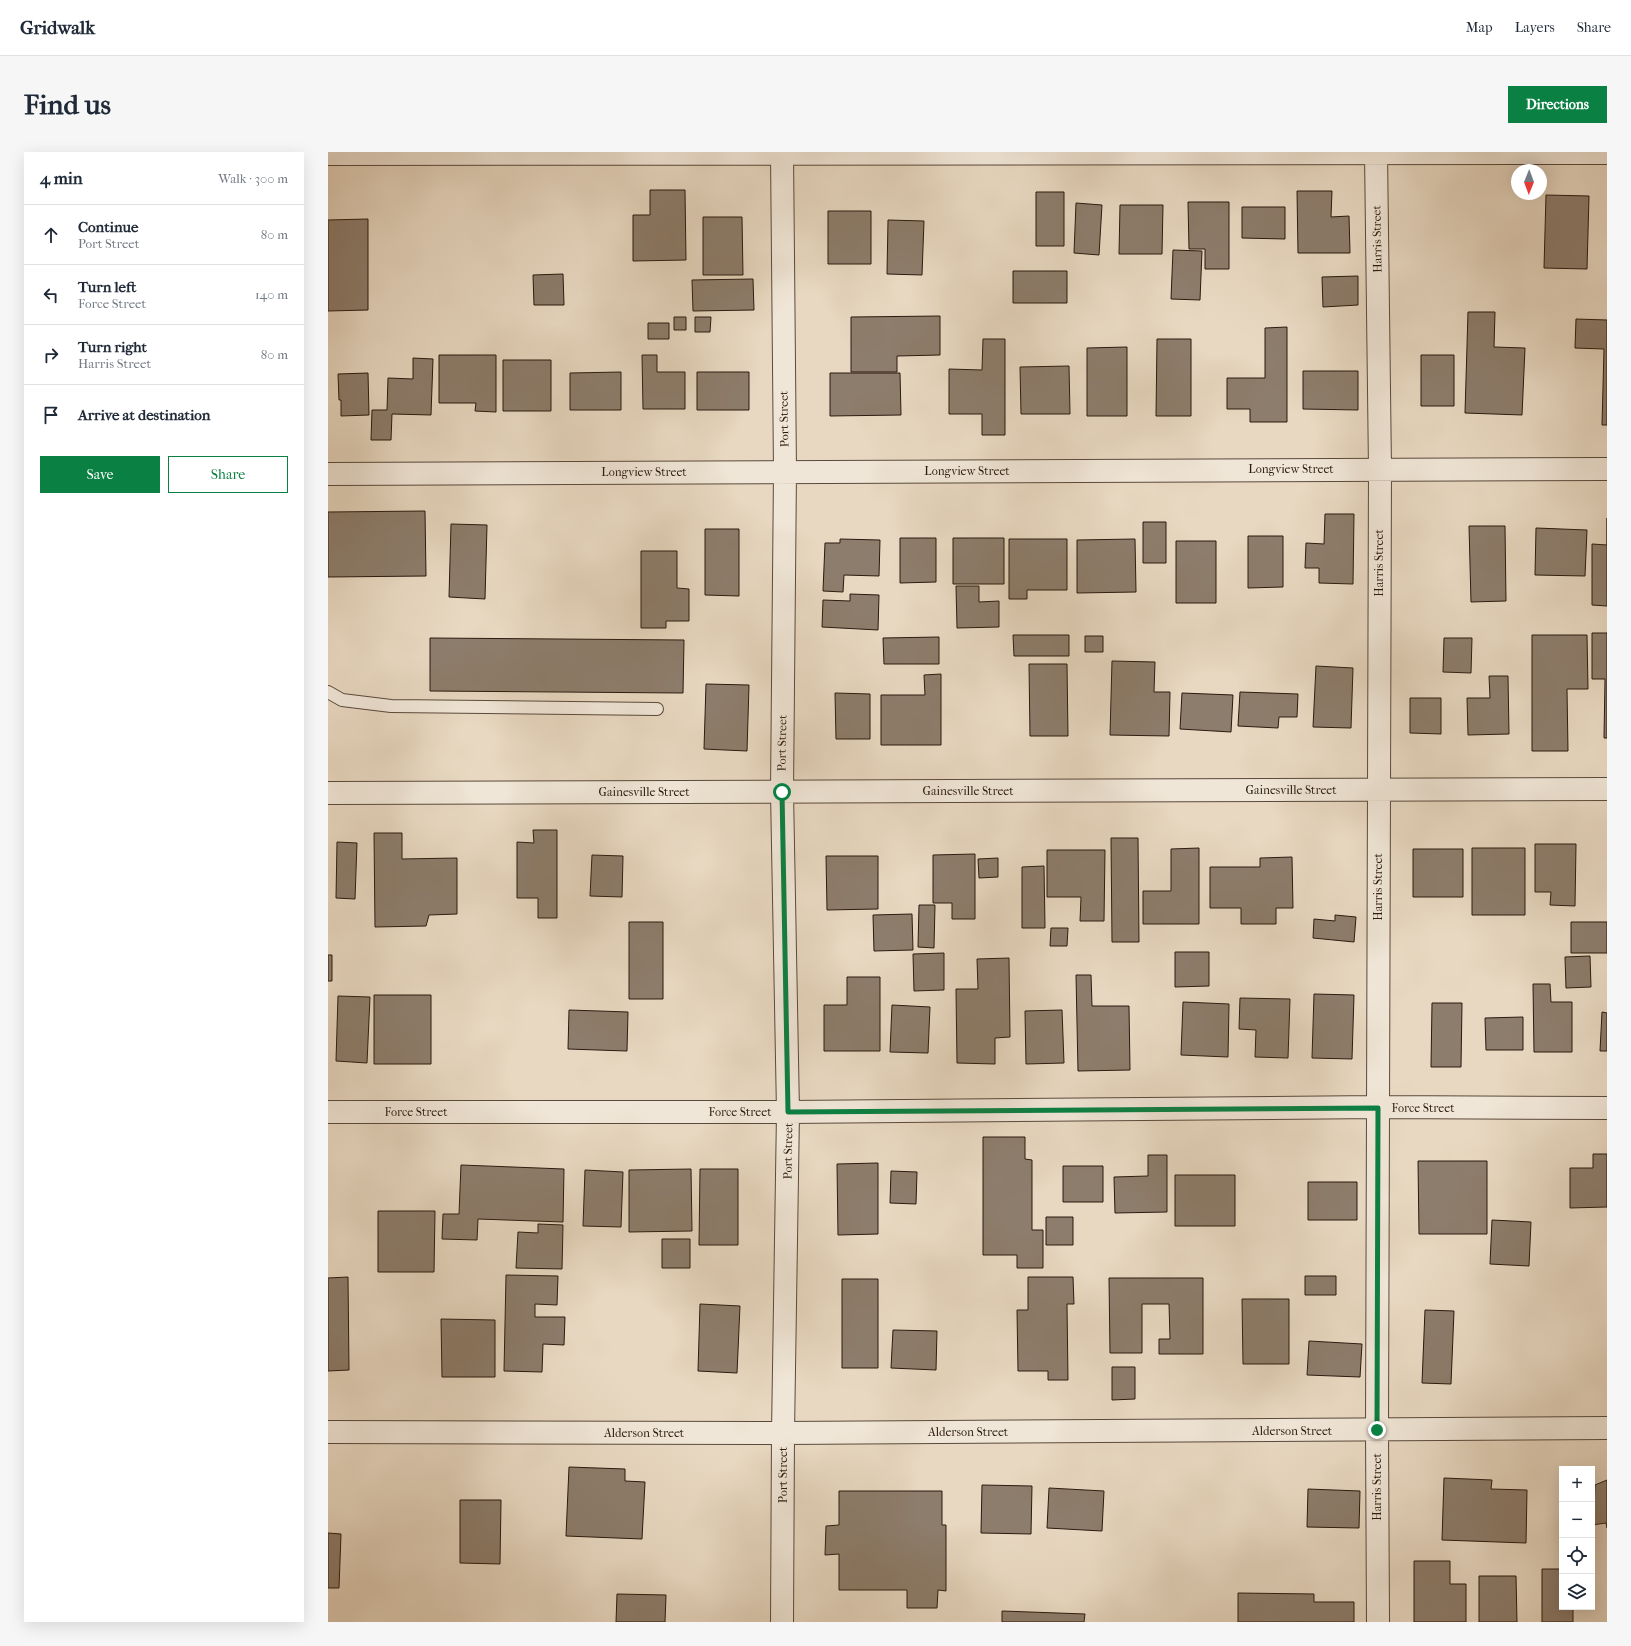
<!DOCTYPE html>
<html lang="en">
<head>
<meta charset="utf-8">
<style>
  body { margin:0; font-family:"IM FELL French Canon",serif; background:#f6f6f7; color:#1f2937 }
  .controls { position:absolute; right:12px; bottom:12px; display:grid; overflow:hidden; border-radius:0px; box-shadow:0 4px 16px #0002 }
  .controls button { width:36px; height:36px; display:grid; place-items:center; padding:0; border:0; border-bottom:1px solid #e0e1e3; background:#fff; color:#1f2937; font:20px sans-serif }
  .compass { position:absolute; left:1183px; top:12px; width:36px; height:36px; border-radius:50%; background:#fff; box-shadow:0 4px 16px #0002; rotate:181deg }
  .stop { position:absolute; width:12px; height:12px; margin:-9px; border:3px solid #0b8043; border-radius:50%; background:#fff }
  .stop.end { background:#0b8043; border-color:#fff; box-shadow:0 1px 4px #0008 }
  .list { margin:0; padding:0; list-style:none }
  h2 { display:flex; justify-content:space-between; align-items:center; height:52px; margin:0; padding:0 16px; font-size:17px }
  h2 small { font-size:13px; font-weight:400; color:#747a83 }
  .list li { display:grid; grid-template-columns:26px 1fr auto; gap:12px; align-items:center; box-sizing:border-box; height:60px; padding:0 16px; border-top:1px solid #e0e1e3 }
  .list b { display:block; font-size:15px; white-space:nowrap }
  .list p { margin:0; font-size:13px; white-space:nowrap; color:#747a83 }
  .list em { font-size:13px; font-style:normal; color:#747a83 }
  .actions { display:flex; gap:8px; padding:12px 16px }
  .actions a { flex:1; padding:9px 0; border:1px solid #0b8043; border-radius:0px; text-align:center; font-size:14px; color:#0b8043 }
  .actions .main { background:#0b8043; color:#fff }
  .icon { flex:none; width:22px; height:22px; fill:none; stroke:currentColor; stroke-width:2; stroke-linecap:round; stroke-linejoin:round }
  .map { position:relative; flex:none; width:1279px; height:1470px; overflow:hidden; border-radius:0px }
  header { display:flex; align-items:center; gap:24px; box-sizing:border-box; height:56px; padding:0 20px; background:#fff; border-bottom:1px solid #e0e1e3 }
  header strong { font-size:19px }
  nav { display:flex; gap:22px; margin-inline-start:auto; font-size:14px }
  .intro { display:flex; align-items:center; justify-content:space-between; box-sizing:border-box; height:96px; padding:0 24px }
  h1 { margin:0; font-size:28px }
  .button { padding:10px 18px; border-radius:0px; background:#0b8043; color:#fff; font-size:14px; font-weight:700 }
  main { display:flex; gap:24px; padding:0 24px }
  aside { flex:1; background:#fff; border-radius:0px; box-shadow:0 4px 16px #0002 }
  .map>svg:first-child { display:block }
  .building { fill:#8d7d6c; stroke:#2a1a0f }
  .lines { fill:none; stroke-linecap:round; stroke-linejoin:round }
  .lane-casing { stroke:#5a4a3c; stroke-width:14 }
  .street-casing { stroke:#5a4a3c; stroke-width:24 }
  .lane { stroke:#f0e6d7; stroke-width:12 }
  .street { stroke:#f0e6d7; stroke-width:22 }
  .route { stroke:#0b8043; stroke-width:5 }
  .labels { text-anchor:middle; stroke-width:3; stroke-linejoin:round; paint-order:stroke }
  .street-label { font-size:12px; fill:#2a1a0f; stroke:#f0e6d7 }
</style>
</head>
<body>
<header>
<strong>Gridwalk</strong>
<nav><a>Map</a><a>Layers</a><a>Share</a></nav>
</header>
<div class="intro"><h1>Find us</h1><a class="button">Directions</a></div>
<main>
<aside>
<h2>4 min<small>Walk · 300 m</small></h2>
<ul class="list">
<li><svg class="icon" aria-label="ahead" viewBox="0 0 24 24"><path d="M12 20V5M6 11l6-6 6 6"/></svg><div><b>Continue</b><p>Port Street</p></div><em>80 m</em></li>
<li><svg class="icon" aria-label="left" viewBox="0 0 24 24"><path d="M17 20v-9H6M10 6l-5 5 5 5"/></svg><div><b>Turn left</b><p>Force Street</p></div><em>140 m</em></li>
<li><svg class="icon" aria-label="right" viewBox="0 0 24 24"><path d="M7 20v-9h11M14 6l5 5-5 5"/></svg><div><b>Turn right</b><p>Harris Street</p></div><em>80 m</em></li>
<li><svg class="icon" aria-label="arrive" viewBox="0 0 24 24"><path d="M6 21V4h12l-3 4 3 4H6"/></svg><div><b>Arrive at destination</b></div></li>
</ul>
<div class="actions"><a class="main">Save</a><a>Share</a></div>
</aside>
<div class="map">
<svg width="1279" height="1470" viewBox="0 0 1279 1470">
  <rect width="100%" height="100%" fill="#e8d8c1"/>
  <filter id="stains"><feTurbulence type="fractalNoise" baseFrequency=".005" numOctaves="4"/><feColorMatrix values="0 0 0 0 .2 0 0 0 0 .09 0 0 0 0 .02 0 0 0 .5 -.17"/></filter>
  <radialGradient id="worn" r=".72"><stop offset=".6" stop-color="#630" stop-opacity="0"/><stop offset="1" stop-color="#630" stop-opacity=".3"/></radialGradient>
  <path class="building" d="M322,38H357L358,108L305,109V63H322Z
    M969,39H1004L1003,65L1021,64L1022,101H970Z
    M708,40H736V94H708Z
    M1218,43L1261,44L1259,117L1216,116Z
    M860,50H901V117H877V97H861Z
    M748,51L774,53L771,103L746,101Z
    M792,53H835L834,102H791Z
    M914,55H957V87L914,86Z
    M500,59H543V112H500Z
    M375,65H414L415,123H375Z
    M40,67V158L0,159V68Z
    M560,68L596,69L594,123L559,122Z
    M845,98L874,99L872,148L843,147Z
    M685,119H739V151H685Z
    M235,122L236,153H206L205,123Z
    M1030,124V153L995,155L994,125Z
    M425,127L426,158L365,159L364,128Z
    M1140,160H1167L1166,195L1197,196L1194,263L1137,261Z
    M612,164V203L569,204V220H523V165Z
    M346,165H358V178H346Z
    M367,165H383L382,180H367Z
    M1248,167L1279,168V273H1274L1276,197L1247,196Z
    M320,171H341V187H320Z
    M959,175V270H922V257H899V226H937V176Z
    M655,187H677V283H654V262H621V217L654,218Z
    M829,187H863V264H828Z
    M799,195V264H759V196Z
    M111,203H168V260L147,259L148,251H111Z
    M314,203H329V220H357V257H315Z
    M1093,203H1126V254H1093Z
    M85,206L105,207L103,263L64,262L63,288H43L44,258H59L60,226L85,227Z
    M175,208H223V259H175Z
    M741,214L742,262H693L692,215Z
    M975,219H1030V258L975,257Z
    M293,220V258H242V221Z
    M369,220H421V258H369Z
    M40,221L41,263L13,264V248H11L10,222Z
    M502,221H572L573,263L502,264Z
    M97,359L98,424L0,425V360Z
    M997,362H1026L1025,432L991,431V416H977L978,391L996,392Z
    M1279,366V454L1264,453V392L1279,393Z
    M815,370H838V411H815Z
    M123,372L159,373L157,447L121,445Z
    M1141,374H1177L1178,449L1143,450Z
    M1208,376L1259,378L1257,424L1207,423Z
    M377,377H411V444L377,443Z
    M920,384H955V435L920,436Z
    M572,386H608V430L572,431Z
    M625,386H676V432H625Z
    M512,387L552,388L551,424L516,423L515,440L495,439L497,391H512Z
    M681,387H739V438H699V447H681Z
    M807,387L808,440L749,441V388Z
    M848,389H888V451H848Z
    M313,399H349V436L361,437V469H338V476H313Z
    M628,434H651V450L671,449V475L629,476Z
    M522,442L551,443L550,478L494,475L495,448L522,449Z
    M1264,481H1279V586H1276L1277,527H1264Z
    M685,483H741V504H686Z
    M1204,483H1259L1260,537H1239L1240,599H1204Z
    M757,484H775V500H757Z
    M611,485V512H556L555,486Z
    M102,486L356,488L355,541L102,539Z
    M1116,486H1144L1143,521L1115,520Z
    M784,509L827,510L826,540H842L841,584L782,583Z
    M701,512H739L740,584H702Z
    M988,514L1025,516L1023,576L985,575Z
    M613,522V593H553V543H597L596,523Z
    M1161,524H1180L1181,582L1140,583L1139,546H1162Z
    M378,532L421,533L419,599L376,597Z
    M912,540L970,542L969,565H951L950,576L910,574Z
    M507,541L542,542V587H508Z
    M854,541L905,543L903,580L852,577Z
    M1082,546H1113V582L1082,581Z
    M205,678H229V766H210V746H189V690L206,691Z
    M46,681H74V707L129,706V762L101,763L98,774L47,775Z
    M783,686H810L811,790H784Z
    M9,690L29,691L27,747L8,746Z
    M1207,692H1248L1247,754L1222,753L1223,740H1207Z
    M871,696V772H815V739H843V697Z
    M1144,696H1197V763H1144Z
    M1085,697H1135V745H1085Z
    M719,698H777L776,769H752L753,745H719Z
    M647,702V767H624V751H605V703Z
    M264,703L295,704L294,745L262,744Z
    M498,704H550V757L499,758Z
    M964,705L965,756H948V772H913V756H882V715H932V706Z
    M670,706V725L651,726L650,707Z
    M716,714L717,776H694V715Z
    M591,753H607L606,796L590,795Z
    M584,762L585,798L546,799L545,763Z
    M1007,763L1028,765L1026,790L985,786L986,767L1007,769Z
    M301,770H335V847H301Z
    M1243,770H1279V801H1243Z
    M723,776H740L739,794H722Z
    M847,800H881V834L847,835Z
    M616,801V838L586,839L585,802Z
    M0,803H4V829H0Z
    M1262,804L1263,835L1238,836L1237,805Z
    M681,806L682,885L667,886V912L629,911L628,837H650L649,807Z
    M748,823H763L764,854H801L802,918L750,919Z
    M519,825H552V899H496V853H519Z
    M1205,832H1222L1223,850H1244V900H1206Z
    M986,842L1026,843L1024,907L984,906Z
    M46,843H103V912H46Z
    M10,844L42,845L39,911L8,909Z
    M912,846L962,847L960,906L927,905L928,878L911,877Z
    M855,850L901,852L900,905L853,903Z
    M1104,851H1134L1133,915H1103Z
    M564,853L602,855L600,901L562,900Z
    M241,858L300,860L299,899L240,897Z
    M734,858L736,911L698,912L697,859Z
    M1274,860L1279,861V899H1272Z
    M1195,865V898H1158L1157,866Z
    M655,985H697V1007L704,1008V1078H715V1116H689V1103H655Z
    M1265,1002H1279V1055L1242,1056V1016H1265Z
    M820,1003H839V1060L787,1061L786,1025L820,1024Z
    M1090,1009H1159V1082H1091Z
    M550,1011V1082L510,1083L509,1012Z
    M133,1013L236,1017L235,1070L150,1067L149,1088L114,1087L115,1062H131Z
    M735,1014H775V1050H735Z
    M363,1017L364,1079L301,1080V1018Z
    M372,1017H410V1093H371Z
    M257,1018L295,1020L293,1075L255,1074Z
    M563,1019L589,1020L588,1052L562,1051Z
    M847,1023H907V1074H847Z
    M980,1030H1029V1068H980Z
    M50,1059H107L106,1120H50Z
    M718,1065H745V1093H718Z
    M1164,1068L1203,1070L1201,1114L1162,1112Z
    M210,1072L235,1073L234,1117L188,1116L190,1080L210,1081Z
    M334,1087H362V1116H334Z
    M178,1123L230,1124L229,1153L207,1152V1165H237L236,1193L215,1192L214,1220L176,1219Z
    M977,1124H1008V1143H977Z
    M20,1125L21,1218L0,1219V1126Z
    M700,1125H745L746,1152H739L740,1228H720V1219H690L689,1158H700Z
    M781,1126H875V1202H831V1187H842L841,1152H814V1201H782Z
    M514,1127H550V1216H514Z
    M914,1147H961V1212H915Z
    M372,1152L412,1154L409,1221L370,1219Z
    M1097,1158L1126,1159L1123,1232L1094,1231Z
    M113,1167L167,1168V1225H114Z
    M565,1178L609,1179L608,1218L563,1216Z
    M981,1189L1034,1192L1032,1225L979,1223Z
    M784,1215H807V1247L784,1248Z
    M241,1315L297,1317V1329L317,1330L314,1387L238,1384Z
    M1116,1326L1164,1328L1163,1337L1199,1338L1198,1391L1114,1388Z
    M1279,1328V1376L1278,1371L1264,1373V1356L1266,1355L1267,1333Z
    M654,1333L704,1334L703,1382L653,1381Z
    M721,1336L776,1339L774,1379L719,1376Z
    M980,1337L1032,1339L1031,1376L979,1375Z
    M511,1339H614V1373H618V1439L610,1438L609,1456H579V1438H511V1402L497,1403L498,1374L511,1373Z
    M132,1348H173L172,1412L132,1411Z
    M0,1381L13,1382L11,1436H0Z
    M1086,1409H1122V1432H1138V1470H1086Z
    M1214,1417H1234V1455H1245V1470H1214Z
    M1151,1424H1188L1189,1470H1151Z
    M910,1441L986,1442V1450H1026V1470H910Z
    M289,1442L338,1443L337,1470H288Z
    M674,1459L757,1462L756,1470H674Z"/>
  <g class="lines">
    <defs>
      <path id="lane" d="M0,540L14,548L63,554L329,557"/>
      <path id="street" d="M454,0L457,319L454,640L460,960L455,1281L454,1470
        M1048,0L1052,317L1049,1278L1050,1470
        M0,2L1279,1
        M0,322L1279,317
        M0,641L1279,637
        M0,960H460L1050,955L1279,956
        M0,1280L455,1281L1279,1276"/>
    </defs>
    <use href="#lane" class="lane-casing"/>
    <use href="#street" class="street-casing"/>
    <use href="#lane" class="lane"/>
    <use href="#street" class="street"/>
  </g>
  <g class="lines">
    <path class="route" d="M454,640L460,960L1050,956L1049,1278"/>
  </g>
  <g class="labels">
    <g class="street-label">
      <text transform="translate(1049 87) rotate(-91)" y="4">Harris Street</text>
      <text transform="translate(456 267) rotate(-91)" y="4">Port Street</text>
      <text x="963" y="321">Longview Street</text>
      <text x="639" y="323">Longview Street</text>
      <text x="316" y="324">Longview Street</text>
      <text transform="translate(1051 411) rotate(-90)" y="4">Harris Street</text>
      <text transform="translate(454 591) rotate(-89)" y="4">Port Street</text>
      <text x="963" y="642">Gainesville Street</text>
      <text x="640" y="643">Gainesville Street</text>
      <text x="316" y="644">Gainesville Street</text>
      <text transform="translate(1050 735) rotate(-90)" y="4">Harris Street</text>
      <text x="1095" y="960">Force Street</text>
      <text x="88" y="964">Force Street</text>
      <text x="412" y="964">Force Street</text>
      <text transform="translate(460 999) rotate(-89)" y="4">Port Street</text>
      <text x="964" y="1283">Alderson Street</text>
      <text x="640" y="1284">Alderson Street</text>
      <text x="316" y="1285">Alderson Street</text>
      <text transform="translate(455 1323) rotate(-90)" y="4">Port Street</text>
      <text transform="translate(1049 1335) rotate(-90)" y="4">Harris Street</text>
    </g>
  </g>
  <rect width="100%" height="100%" filter="url(#stains)"/>
  <rect width="100%" height="100%" fill="url(#worn)"/>
</svg>
<div class="controls">
<button>+</button>
<button>−</button>
<button><svg class="icon" aria-label="locate" viewBox="0 0 24 24"><circle cx="12" cy="12" r="6"/><path d="M12 2v4M12 18v4M2 12h4M18 12h4"/></svg></button>
<button><svg class="icon" aria-label="layers" viewBox="0 0 24 24"><path d="M12 4l9 5-9 5-9-5zM3 14l9 5 9-5"/></svg></button>
</div>
<svg class="compass" viewBox="-18 -18 36 36"><path d="M0-13l5 13h-10z" fill="#e53935"/><path d="M0 13l5-13h-10z" fill="#747a83"/></svg>
<div class="stop" style="left:454px;top:640px"></div>
<div class="stop end" style="left:1049px;top:1278px"></div>
</div>
</main>
</body>
</html>
